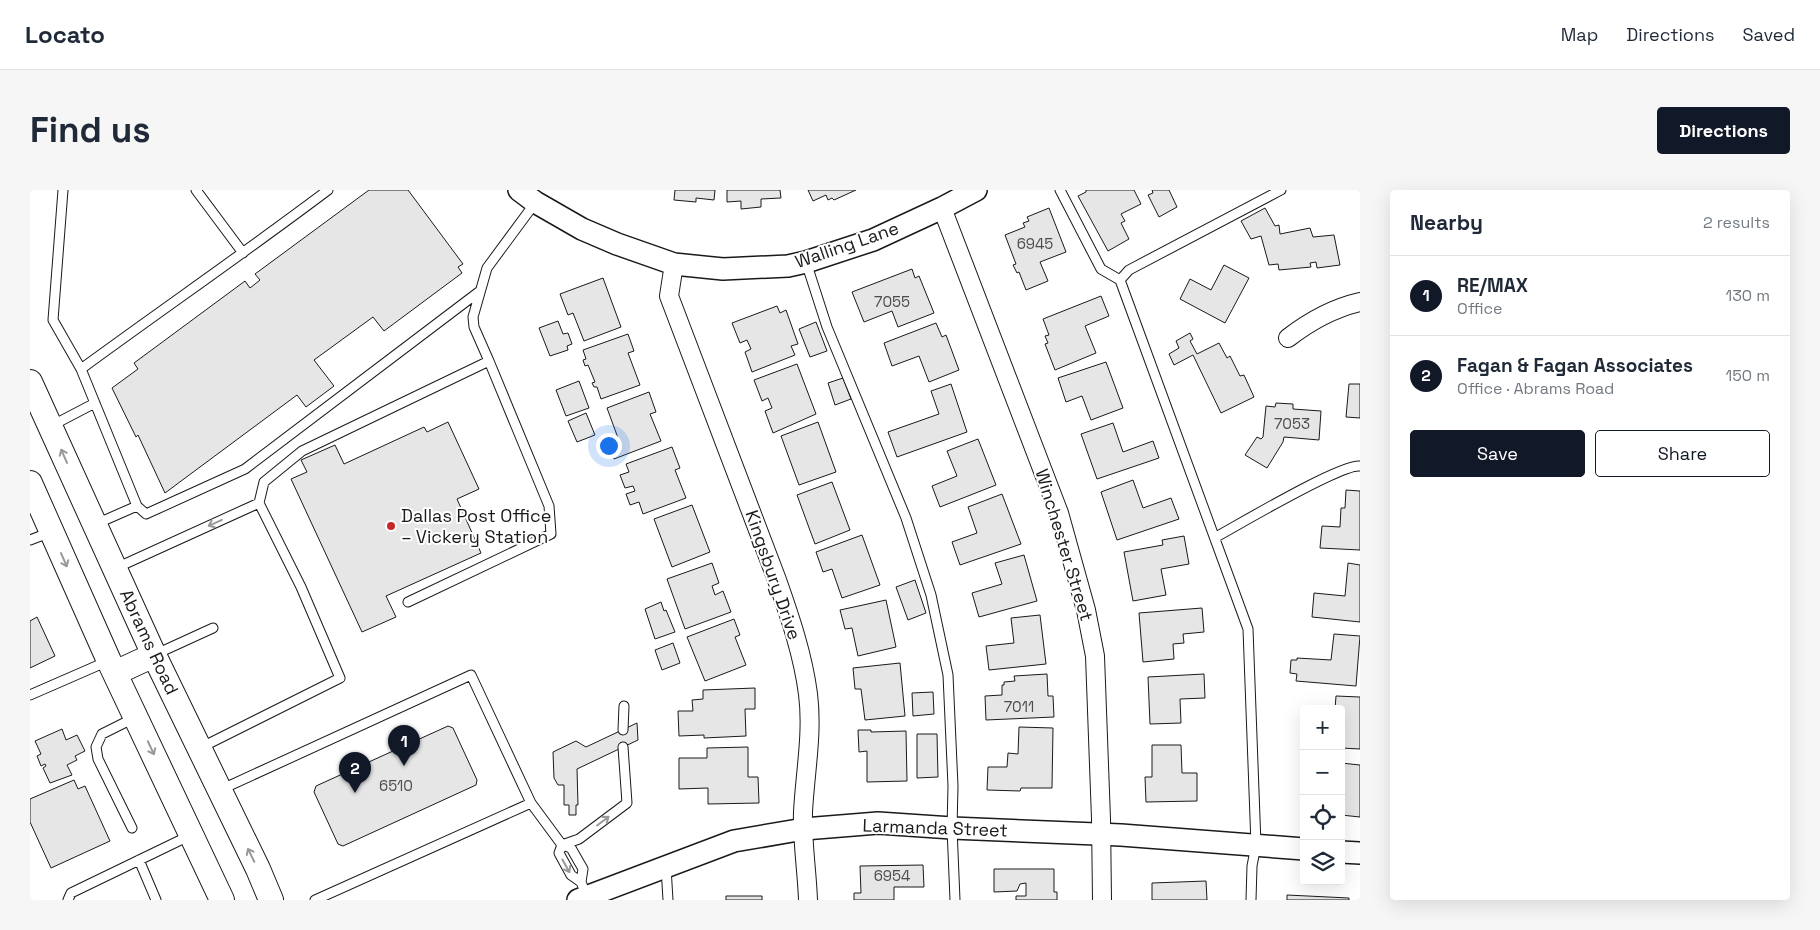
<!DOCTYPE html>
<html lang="en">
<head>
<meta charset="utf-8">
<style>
  body { margin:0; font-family:"Space Grotesk",sans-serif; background:#f6f6f7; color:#1f2937 }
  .controls { position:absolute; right:15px; bottom:15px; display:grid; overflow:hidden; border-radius:5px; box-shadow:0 5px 20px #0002 }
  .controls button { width:45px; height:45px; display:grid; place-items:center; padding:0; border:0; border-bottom:1px solid #e0e1e3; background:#fff; color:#1f2937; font:25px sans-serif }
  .you { position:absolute; left:578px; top:255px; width:18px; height:18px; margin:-12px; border:4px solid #fff; border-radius:50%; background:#1a73e8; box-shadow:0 0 0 8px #1a73e833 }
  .badge { display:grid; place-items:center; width:32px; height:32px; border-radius:50%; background:#111827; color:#fff; font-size:16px; font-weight:700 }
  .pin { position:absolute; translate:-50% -41px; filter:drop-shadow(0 1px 2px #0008) }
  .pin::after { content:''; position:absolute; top:26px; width:18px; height:15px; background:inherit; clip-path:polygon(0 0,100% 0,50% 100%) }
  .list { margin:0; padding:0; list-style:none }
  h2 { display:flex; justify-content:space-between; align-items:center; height:65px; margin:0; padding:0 20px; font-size:21px }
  h2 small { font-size:16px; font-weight:400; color:#747a83 }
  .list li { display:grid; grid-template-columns:32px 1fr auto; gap:15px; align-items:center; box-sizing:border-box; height:80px; padding:0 20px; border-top:1px solid #e0e1e3 }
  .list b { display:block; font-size:19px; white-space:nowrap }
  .list p { margin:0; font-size:16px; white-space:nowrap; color:#747a83 }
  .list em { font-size:16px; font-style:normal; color:#747a83 }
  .actions { display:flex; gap:10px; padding:15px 20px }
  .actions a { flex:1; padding:11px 0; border:1px solid #111827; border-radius:5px; text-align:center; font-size:18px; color:#111827 }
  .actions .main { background:#111827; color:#fff }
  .icon { flex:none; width:28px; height:28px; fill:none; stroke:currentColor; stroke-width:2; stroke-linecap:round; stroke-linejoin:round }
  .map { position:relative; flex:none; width:1330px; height:710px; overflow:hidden; border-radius:5px }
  header { display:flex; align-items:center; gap:30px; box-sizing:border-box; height:70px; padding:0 25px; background:#fff; border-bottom:1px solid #e0e1e3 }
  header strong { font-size:24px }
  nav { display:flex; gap:28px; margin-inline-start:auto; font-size:18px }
  .intro { display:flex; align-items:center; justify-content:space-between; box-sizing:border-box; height:120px; padding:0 30px }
  h1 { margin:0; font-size:35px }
  .button { padding:12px 22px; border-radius:5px; background:#111827; color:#fff; font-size:18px; font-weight:700 }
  main { display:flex; gap:30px; padding:0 30px }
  aside { flex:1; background:#fff; border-radius:5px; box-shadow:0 5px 20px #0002 }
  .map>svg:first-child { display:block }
  .building { fill:#e6e6e6; stroke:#1a1a1a }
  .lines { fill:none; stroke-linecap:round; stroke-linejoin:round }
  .service-casing { stroke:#1a1a1a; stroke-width:11 }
  .minor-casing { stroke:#1a1a1a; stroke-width:20 }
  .tertiary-casing { stroke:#1a1a1a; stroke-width:24 }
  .secondary-casing { stroke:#1a1a1a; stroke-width:26 }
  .service { stroke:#fff; stroke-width:9 }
  .minor { stroke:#fff; stroke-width:18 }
  .tertiary { stroke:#fff; stroke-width:21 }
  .secondary { stroke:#fff; stroke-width:24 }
  .oneway { stroke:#989898 }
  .poi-dot { fill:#c62828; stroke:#fff; stroke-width:2 }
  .labels { text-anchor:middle; stroke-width:4; stroke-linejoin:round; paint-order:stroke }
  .number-label { font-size:15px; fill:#4d4d4d }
  .street-label { font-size:18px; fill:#1a1a1a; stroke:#fff }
  .poi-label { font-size:18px; fill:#1a1a1a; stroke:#fff; text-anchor:start }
</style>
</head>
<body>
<header>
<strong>Locato</strong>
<nav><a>Map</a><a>Directions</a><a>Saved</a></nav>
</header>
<div class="intro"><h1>Find us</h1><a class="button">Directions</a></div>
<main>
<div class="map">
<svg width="1330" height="710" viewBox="0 0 1330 710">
  <rect width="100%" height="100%" fill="#fff"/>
  <path class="building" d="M339,0H378L433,74L428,77L432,83L354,141L343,127L284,170L304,196L276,217L267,205L135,303L108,245L106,247L82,198L108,179L104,173L215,91L220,98L230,90L225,84Z
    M645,0H685L684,10L666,8V12L644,10Z
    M697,0H750L751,8L731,9V17L711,19V11L697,12Z
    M778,0H826L804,10L802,8L798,10L796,5L783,11Z
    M1056,0H1104L1111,14L1091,24L1095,31L1091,33L1099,49L1078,61L1048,6L1056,2Z
    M1122,0H1139L1147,17L1129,27L1118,5L1123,3Z
    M1019,18L1036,62L1010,72L1018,91L996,100L989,82L987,83L983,75L986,74L975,45L995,37L993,33L999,31L997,27Z
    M1235,18L1245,36L1249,35L1250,44L1280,38L1283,47L1304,45L1310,75L1287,78L1286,72L1280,73L1281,77L1249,80L1248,74L1239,75L1231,46L1221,49L1211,31Z
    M1194,75L1219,88L1195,133L1150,109L1160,89L1181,100Z
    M882,79L885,88L889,86L904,123L868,137L862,121L834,132L822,102Z
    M573,88L591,137L554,151L543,123L538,125L530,104Z
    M1071,106L1079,126L1055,136L1066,163L1025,180L1015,154L1018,153L1015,146L1019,145L1013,129Z
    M747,116L750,123L756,120L768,154L761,156L765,165L722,182L715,162L721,159L717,150L710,153L702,133Z
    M528,131L533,144L538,143L542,154L537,156L538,160L520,166L509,138Z
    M786,132L797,161L780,167L769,139Z
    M906,133L912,147L916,145L929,180L899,192L889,166L862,176L854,153Z
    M1160,143L1163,149L1160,151L1167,164L1189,153L1197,168L1200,166L1210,186L1214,185L1224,207L1191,223L1163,165L1144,175L1139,164L1149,158L1146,151Z
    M598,144L604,161L598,163L610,195L571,209L567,197H564L562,193L565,192L558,175L555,176L553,170L556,169L553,160Z
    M1076,172L1093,218L1061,230L1052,206L1036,212L1028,188Z
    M767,174L786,224L743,243L735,221L742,218L738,208L732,211L724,190Z
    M813,188L821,209L805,215L798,193Z
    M549,191L559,218L536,226L526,200Z
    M921,194L937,242L867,267L858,242L909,224L901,201Z
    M1319,194H1330V228L1316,227Z
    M619,202L626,222L620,224L631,251L584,269L578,252L588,248L577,218Z
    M1246,213L1263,214V219L1291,221L1289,250L1254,247L1253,252L1237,278L1215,265L1227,247L1231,249L1233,247L1236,216L1245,217Z
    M556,223L565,245L547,252L538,231Z
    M418,232L449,299L427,309L451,363L356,406L366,427L332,442L261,289L277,282L271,270L305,255L314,274L394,237L397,242Z
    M788,232L806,282L769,295L751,246Z
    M1083,233L1093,262L1123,251L1129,268L1067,289L1051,244Z
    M948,249L966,295L910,317L902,296L927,286L917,261Z
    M642,257L650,278L645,280L656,308L613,324L609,312L600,315L596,304L605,301L603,296L595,298L590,285L599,282L596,274Z
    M1103,290L1113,318L1141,308L1149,329L1087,350L1071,302Z
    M802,292L820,340L785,354L767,305Z
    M1316,300L1330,301V360L1290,358L1292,336L1310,337L1311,318H1315Z
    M972,304L991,354L930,375L922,352L947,343L938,317Z
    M662,315L680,362L642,377L624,329Z
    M832,345L850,395L812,408L802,379L793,382L786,362Z
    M1154,346L1159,374L1131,379L1136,405L1103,411L1094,362L1133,355L1132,350Z
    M994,365L1007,411L949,427L942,403L972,394L965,373Z
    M682,373L689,393L682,396L685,405L693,401L701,422L655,439L637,389Z
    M1318,373L1330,375V432L1282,427L1284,403L1315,406Z
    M885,390L896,423L878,430L866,397Z
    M856,410L866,457L828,466L822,438L815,439L810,420Z
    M631,412L634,421L636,420L645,442L625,449L615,419Z
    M1172,418L1174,442L1153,444L1154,453L1143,454L1144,469L1113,472L1109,423Z
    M1010,425L1016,474L959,480L956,456L984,453L981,428Z
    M7,427L25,466L0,478V431Z
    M704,429L710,445L705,447L716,475L675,491L657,447Z
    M1304,444L1330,446L1326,496L1266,491L1267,484L1260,483L1261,470H1267V468L1301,470Z
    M643,453L650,473L632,480L625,460Z
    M870,473L875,526L835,530L831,499H825L823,478Z
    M1017,484L1018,506H1023L1024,527L956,530L955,506L972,505V495H974V492L985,491L984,486Z
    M1174,484L1175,508L1150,509L1151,533L1120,534L1118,487Z
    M725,498V519H715L716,546L674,548V545L649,546L648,521H663L662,510L673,509V500Z
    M903,502L904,524L883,526L882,503Z
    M1306,506L1330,507V559L1311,558V519H1305Z
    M607,533L608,550L547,579L548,615H546V625H539V615H534V595H528L524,588L523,562L546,551L556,557Z
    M418,536L423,538L447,590L446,595L313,656L308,654L284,602L286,596Z
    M989,537L1023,538L1022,598H991L990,601L957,600L958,577H977L978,563L988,564Z
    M32,539L36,550L47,545L55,561L45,566L47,570L37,575L42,585L20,593L13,578L16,576L15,574L11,576L7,566L11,564L5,551Z
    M828,540H841V542L876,541L877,591L837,592V561L829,562Z
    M887,544H907L908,587L887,588Z
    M1122,555H1151L1152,583H1167V611L1116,612L1115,587H1122Z
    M718,557V587H728L729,613L678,614V598L649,599V568H677V558Z
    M1311,573L1330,575V627L1311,625Z
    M44,590L48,599L55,596L80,651L21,678L0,632V609Z
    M893,675L894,697H864V710H824V703H831L830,676Z
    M964,679H1024V702H1027V710H986V706H996V693L990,694L987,701L964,702Z
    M1176,691L1177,710H1122V693Z
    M1257,705L1319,708V710H1257Z
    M696,706H732V710H696Z"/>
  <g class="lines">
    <defs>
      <path id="service" d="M33,0L23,130L51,179C133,119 217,61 298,0
        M166,0L213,63
        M1030,0L1071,79L1090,90
        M776,72L797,137L876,328L901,405L918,485L923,596L922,638L925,710
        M51,179L107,316L116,324L215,279L450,101
        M21,236L65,213
        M66,334L107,316
        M1186,347C1210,334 1310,274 1330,276
        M0,350L21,342
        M86,378L229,313
        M378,412L521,344L519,316L459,171
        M124,465L183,438
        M0,505L78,471
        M593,540L594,516
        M170,558L310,488L271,397L229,313L234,292L272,261L459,171L444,137L443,127L457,78L505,13
        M190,600L441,485L501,613L532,655L541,658L553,679L551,692L557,707
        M102,638L68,569L66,557L72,544L104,528
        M532,655L549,649L597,613L593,557
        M532,655L529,663L541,685L551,692
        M109,670L126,710
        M636,677L638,710
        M38,710L41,703L161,645
        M285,710L501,613
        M1221,710L1222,676L1226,655L1218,439L1090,90L1099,80L1251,0"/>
      <path id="minor" d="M912,18L1029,323L1056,420L1065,466L1071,629L1072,710
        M644,74L639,106L747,390C760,427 773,465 778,504C783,543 775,583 773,622C772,651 777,681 778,710
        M1258,148C1280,131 1304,118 1330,112"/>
      <path id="tertiary" d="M489,0L505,12L552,39L587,54L644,74L693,79L758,76L776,72L843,50L912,18L946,0
        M1311,662L1330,663
        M548,710L704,651L774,639L848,633L922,638L1091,645L1274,659"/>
      <path id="secondary" d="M0,192L124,465L228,679L241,710
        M0,293L79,471L192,710
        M85,483L124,465"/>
    </defs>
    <use href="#service" class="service-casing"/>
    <use href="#minor" class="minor-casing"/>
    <use href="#tertiary" class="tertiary-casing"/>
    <use href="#secondary" class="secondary-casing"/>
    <use href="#service" class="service"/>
    <use href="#minor" class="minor"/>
    <use href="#tertiary" class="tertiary"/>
    <use href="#secondary" class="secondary"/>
  </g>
  <defs><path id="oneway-shaft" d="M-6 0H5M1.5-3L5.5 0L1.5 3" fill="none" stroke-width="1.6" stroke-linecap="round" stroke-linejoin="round" transform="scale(1.25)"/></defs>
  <g class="oneway">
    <use href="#oneway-shaft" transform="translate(34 266) rotate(-114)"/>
    <use href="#oneway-shaft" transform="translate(185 333) rotate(156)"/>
    <use href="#oneway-shaft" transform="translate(34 370) rotate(66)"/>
    <use href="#oneway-shaft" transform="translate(121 558) rotate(65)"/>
    <use href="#oneway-shaft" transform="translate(573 631) rotate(-37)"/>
    <use href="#oneway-shaft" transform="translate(221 665) rotate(-116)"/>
    <use href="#oneway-shaft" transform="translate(536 676) rotate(61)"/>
  </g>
  <circle class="poi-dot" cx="361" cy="336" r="5"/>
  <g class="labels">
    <g class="number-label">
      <text x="1005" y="59">6945</text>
      <text x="862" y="117">7055</text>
      <text x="1262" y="239">7053</text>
      <text x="989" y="522">7011</text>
      <text x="366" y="601">6510</text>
      <text x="862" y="691">6954</text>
    </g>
    <g class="street-label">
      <text transform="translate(817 55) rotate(-19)" y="6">Walling Lane</text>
      <text transform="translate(1034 355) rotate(73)" y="6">Winchester Street</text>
      <text transform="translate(743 385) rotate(71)" y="6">Kingsbury Drive</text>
      <text transform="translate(119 452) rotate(65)" y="6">Abrams Road</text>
      <text transform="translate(905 638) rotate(2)" y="6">Larmanda Street</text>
    </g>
    <g class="poi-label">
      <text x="371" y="332">Dallas Post Office<tspan x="371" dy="21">– Vickery Station</tspan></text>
    </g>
  </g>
</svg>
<div class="controls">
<button>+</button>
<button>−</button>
<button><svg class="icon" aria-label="locate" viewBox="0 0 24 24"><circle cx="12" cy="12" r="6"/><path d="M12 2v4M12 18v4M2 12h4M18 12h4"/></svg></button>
<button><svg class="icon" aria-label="layers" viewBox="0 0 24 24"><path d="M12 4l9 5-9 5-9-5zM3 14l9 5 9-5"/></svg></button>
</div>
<div class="you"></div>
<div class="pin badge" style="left:374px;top:576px">1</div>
<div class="pin badge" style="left:325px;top:603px">2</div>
</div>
<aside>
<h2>Nearby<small>2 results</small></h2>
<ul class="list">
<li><span class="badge">1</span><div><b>RE/MAX</b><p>Office</p></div><em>130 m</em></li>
<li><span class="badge">2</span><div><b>Fagan &amp; Fagan Associates</b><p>Office · Abrams Road</p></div><em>150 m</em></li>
</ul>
<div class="actions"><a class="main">Save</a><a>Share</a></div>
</aside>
</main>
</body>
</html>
